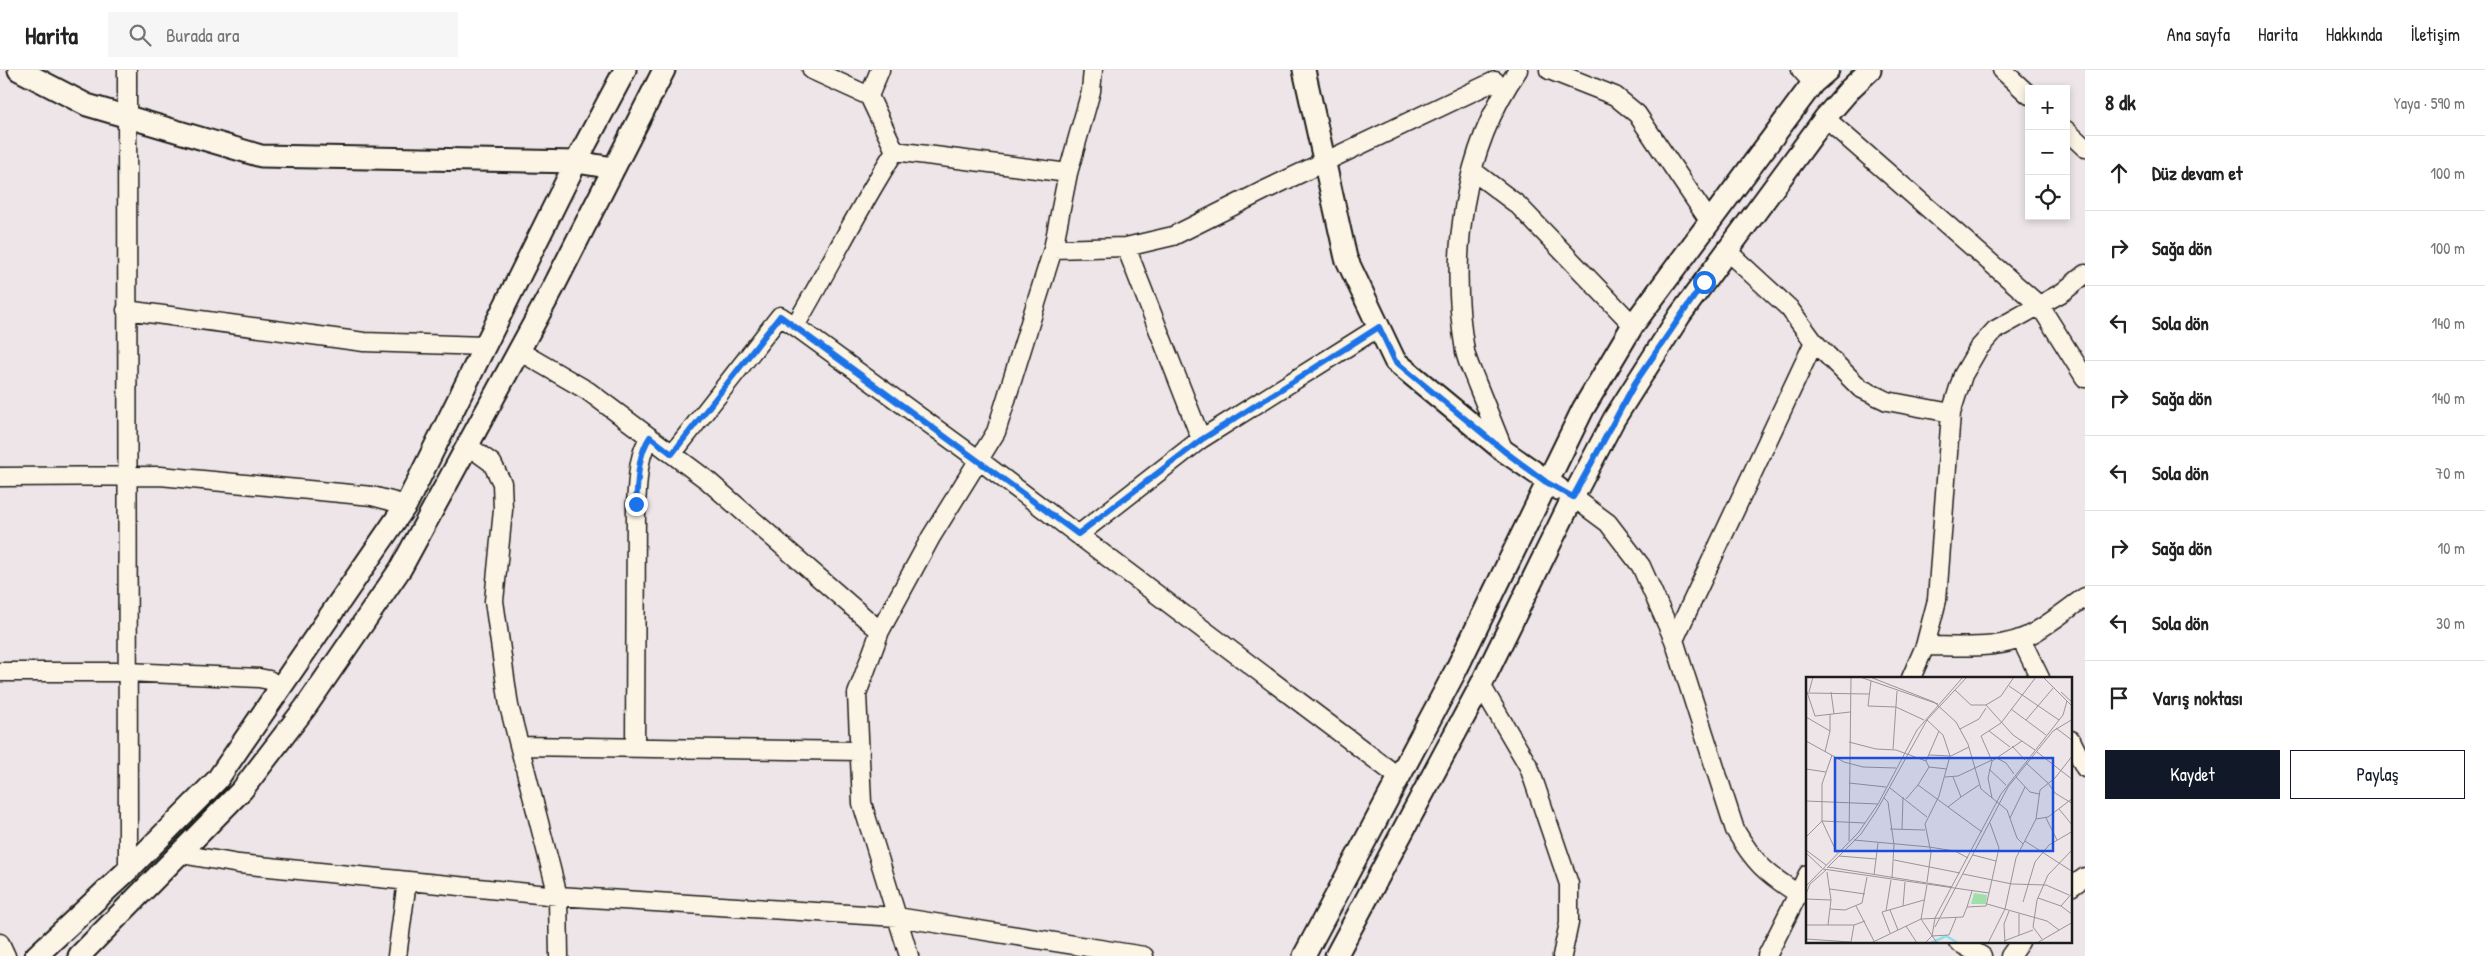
<!DOCTYPE html>
<html lang="tr">
<head>
<meta charset="utf-8">
<style>
  body { margin:0; font-family:"Patrick Hand",sans-serif; background:#f6f6f6; color:#222 }
  .controls { position:absolute; right:15px; top:15px; display:grid; overflow:hidden; border-radius:0px; box-shadow:0 2px 8px #0003 }
  .controls button { width:45px; height:45px; display:grid; place-items:center; padding:0; border:0; border-bottom:1px solid #e0e0e0; background:#fff; color:#222; font:25px sans-serif }
  .stop { position:absolute; width:15px; height:15px; margin:-11px; border:4px solid #1a73e8; border-radius:50%; background:#fff }
  .stop.end { background:#1a73e8; border-color:#fff; box-shadow:0 1px 5px #0008 }
  .list { margin:0; padding:0; list-style:none }
  h2 { display:flex; justify-content:space-between; align-items:center; height:65px; margin:0; padding:0 20px; font-size:21px }
  h2 small { font-size:16px; font-weight:400; color:#767676 }
  .list li { display:grid; grid-template-columns:32px 1fr auto; gap:15px; align-items:center; box-sizing:border-box; height:75px; padding:0 20px; border-top:1px solid #e0e0e0 }
  .list b { display:block; font-size:19px; white-space:nowrap }
  .list em { font-size:16px; font-style:normal; color:#767676 }
  .actions { display:flex; gap:10px; padding:15px 20px }
  .actions a { flex:1; padding:11px 0; border:1px solid #111827; border-radius:0px; text-align:center; font-size:18px; color:#111827 }
  .actions .main { background:#111827; color:#fff }
  .icon { flex:none; width:28px; height:28px; fill:none; stroke:currentColor; stroke-width:2; stroke-linecap:round; stroke-linejoin:round }
  .map { position:relative; flex:none; width:2085px; height:886px; overflow:hidden }
  header { display:flex; align-items:center; gap:30px; box-sizing:border-box; height:70px; padding:0 25px; background:#fff; border-bottom:1px solid #e0e0e0 }
  header strong { font-size:24px }
  nav { display:flex; gap:28px; margin-inline-start:auto; font-size:18px }
  .search { width:350px; height:45px; background:#f6f6f6; display:flex; align-items:center; gap:12px; box-sizing:border-box; padding:0 18px; border-radius:0px; color:#767676; font-size:19px }
  main { display:flex }
  aside { flex:1; background:#fff }
  .map>svg:first-child { display:block }
  .lines { fill:none; stroke-linecap:round; stroke-linejoin:round }
  .minor-casing { stroke:#1c1c1c; stroke-width:21 }
  .tertiary-casing { stroke:#1c1c1c; stroke-width:25 }
  .minor { stroke:#fcf5e5; stroke-width:18 }
  .tertiary { stroke:#fcf5e5; stroke-width:21 }
  .route { stroke:#1a73e8; stroke-width:6 }
  .inset-river { fill:none; stroke:#90deee; stroke-width:2.5 }
  .inset-road { fill:none; stroke:#999596; stroke-width:1 }
  .view { fill:#1d4ed8; fill-opacity:0.15; stroke:#1d4ed8; stroke-width:2.5 }
  .inset-edge { fill:none; stroke:#1c1c1c; stroke-width:2.5 }
</style>
</head>
<body>
<header>
<strong>Harita</strong>
<div class="search"><svg class="icon" aria-label="search" viewBox="0 0 24 24"><circle cx="10" cy="10" r="6"/><path d="M15 15l6 6"/></svg>Burada ara</div>
<nav><a>Ana sayfa</a><a>Harita</a><a>Hakkında</a><a>İletişim</a></nav>
</header>
<main>
<div class="map">
<svg width="2085" height="886" viewBox="0 0 2085 886">
  <rect width="100%" height="100%" fill="#ede5e8"/>
  <filter id="ink" filterUnits="userSpaceOnUse"><feTurbulence type="fractalNoise" baseFrequency=".02" numOctaves="2"/><feDisplacementMap in="SourceGraphic" scale="10" xChannelSelector="R" yChannelSelector="G"/><feConvolveMatrix kernelMatrix="1 2 1 2 8 2 1 2 1" color-interpolation-filters="sRGB"/></filter>
  <g filter="url(#ink)">
    <g class="lines">
      <defs>
        <path id="minor" d="M127,0L128,800
          M812,0L869,26L895,81C859,137 829,198 795,256L979,390L1400,708
          M1549,0L1615,26L1637,44L1710,152
          M1801,0L1813,13
          M2002,0L2029,25
          M869,26L880,0
          M1825,48L2040,236L2085,308
          M2066,60L2085,78
          M895,81L1068,103
          M1473,101L1518,135L1633,255
          M1126,177L1201,369L1379,257
          M1053,179L1126,177L1173,166L1265,120L1495,11
          M1727,181L1789,238L1814,272L1860,318L1887,331L1951,343
          M126,240L364,272L484,276
          M519,281L588,321L707,410L880,561
          M467,375L492,393L502,413L503,440L494,531L509,636L558,826L559,886
          M1504,381C1495,359 1486,336 1477,314C1473,303 1467,292 1465,281C1449,186 1462,81 1518,0
          M672,384L780,246L795,256
          M0,407L160,406L372,426L406,435
          M1573,427L1608,453L1641,496L1674,570L1735,760C1754,792 1765,803 1797,823
          M1078,465L1201,369
          M2021,569L2040,608
          M1674,570L1814,272
          M1925,576C1960,576 2004,581 2035,562C2052,552 2069,538 2085,527
          M0,602H127L259,608L269,610L280,618
          M1911,608L1925,576L1937,530L1951,343L1963,305L1978,279L1995,260L2063,222L2085,204
          M1481,615L1529,697L1569,814V853L1562,886
          M2071,670L2085,698
          M520,676L860,681
          M635,678L636,434C638,412 637,386 650,367
          M181,784L239,794L558,826L897,847L1144,886
          M2071,817L2085,807
          M1958,872L1982,886
          M0,873L6,886
          M397,886L407,811
          M909,886L862,733L857,624L880,561L931,467L996,362L1053,179L1068,103L1091,21L1093,0
          M1767,886L1808,804
          M2010,886L2020,872"/>
        <path id="tertiary" d="M19,0L87,35L261,86L576,92L614,98
          M1304,0L1346,188L1395,291L1504,381L1559,419
          M36,886L128,800L217,710L406,435L576,92L625,0
          M79,886L242,720L305,638L401,498L552,220L664,0
          M1304,886L1456,600L1583,339L1633,255L1813,13L1828,0
          M1336,886L1481,615L1573,427L1614,349L1680,245L1825,48L1851,18L1870,0"/>
      </defs>
      <use href="#minor" class="minor-casing"/>
      <use href="#tertiary" class="tertiary-casing"/>
      <use href="#minor" class="minor"/>
      <use href="#tertiary" class="tertiary"/>
    </g>
  </g>
  <g class="lines" filter="url(#ink)">
    <path class="route" d="M636,434C638,412 637,386 650,367L672,384L780,246L1078,464L1201,370L1379,257L1395,291L1504,381L1546,412L1573,427L1635,313L1704,212"/>
  </g>
  <g transform="translate(1806 607)">
    <rect width="266" height="266" fill="#ede5e8"/>
    <path d="M168,216L181,218L180,227H165Z" fill="#9fe0aa"/>
    <path class="inset-river" d="M125,266L140,259L152,266"/>
    <path class="inset-road" d="M54,0L132,27M64,0L128,25L150,45L162,67L175,112L201,133L211,161L217,167M237,0L267,30M65,4L62,29L90,30L118,43M203,9L253,43M149,13L165,28H180L207,58L229,73M1,15L9,39L44,35M3,15L7,0M25,15L28,37M255,15L267,26M0,16L63,17M180,28L195,19L208,0M205,32L240,58M24,37V54M0,40L24,54L19,75M121,43L137,58L144,79L133,119L119,147L125,176L121,205M220,43L248,10M250,51L267,64M154,52L173,42L180,31M183,54L204,70M0,64L38,85L57,90L90,91M43,65L70,72L90,73L120,84L123,90L112,108L176,155M206,69L219,83M87,72L91,14M231,75L267,103M123,78L145,79L163,70M189,80L200,86L208,97M120,84L133,54M186,84L175,59L195,46L230,0M220,86L242,106L249,116L267,127M123,90L141,92M0,92L20,95M183,92L200,108M139,100L152,99L186,83M147,100L155,120L173,108M210,100L224,115L233,117M43,106L80,110M84,111L121,140M78,121L82,125L88,168L86,201M186,121L182,101L186,84L216,64M100,122L112,108M0,124L72,127M142,130L155,120M253,132L267,149M204,141L219,110M240,141L251,163M230,142L242,140L267,121M84,152L119,153M96,152L97,120M1,159L16,144V107L26,78M48,163L123,170L149,174L162,181M43,164L45,0M219,164L267,195M0,173L20,188M0,176L16,191M31,176L16,144L59,146M167,178L190,184M33,179L70,182M88,183L154,196M22,190L146,210M21,191L55,157L71,133L121,43L161,0M17,192L183,216L180,229L161,230L157,240L115,242L65,266M21,195L25,223L22,248M157,197L206,207L240,208L263,218M68,198L72,166M121,208L115,242L131,266M0,209L52,156L72,127L111,53L157,0M24,212L59,217M267,215L255,229L267,238M183,216L193,171L184,146M0,217L4,207L20,193M232,221L255,229M0,222L25,223M217,225L229,185L243,168L267,154M181,227L241,244L253,253M50,229L68,264M97,229L99,205M161,230L166,214M24,232L39,233L56,226L61,200M84,233L92,253M80,234L85,203M0,248H48L59,244M100,249L111,266M129,250L202,110L247,54L267,42M84,256L76,235L118,223M213,258V237M126,259L143,258L150,241M0,262L45,265M236,262L227,250L231,223L242,198L267,172M198,264L227,253M45,265L48,248M119,266L126,259L129,241L195,117L257,38L261,24M182,266L199,232L210,181L230,142L234,113L249,101L267,78M199,266L198,247L203,234M231,266L267,245"/>
    <path class="view" d="M29,81H247V174H29Z"/>
    <rect width="266" height="266" class="inset-edge"/>
  </g>
</svg>
<div class="controls">
<button>+</button>
<button>−</button>
<button><svg class="icon" aria-label="locate" viewBox="0 0 24 24"><circle cx="12" cy="12" r="6"/><path d="M12 2v4M12 18v4M2 12h4M18 12h4"/></svg></button>
</div>
<div class="stop" style="left:1704px;top:212px"></div>
<div class="stop end" style="left:636px;top:434px"></div>
</div>
<aside>
<h2>8 dk<small>Yaya · 590 m</small></h2>
<ul class="list">
<li><svg class="icon" aria-label="ahead" viewBox="0 0 24 24"><path d="M12 20V5M6 11l6-6 6 6"/></svg><div><b>Düz devam et</b></div><em>100 m</em></li>
<li><svg class="icon" aria-label="right" viewBox="0 0 24 24"><path d="M7 20v-9h11M14 6l5 5-5 5"/></svg><div><b>Sağa dön</b></div><em>100 m</em></li>
<li><svg class="icon" aria-label="left" viewBox="0 0 24 24"><path d="M17 20v-9H6M10 6l-5 5 5 5"/></svg><div><b>Sola dön</b></div><em>140 m</em></li>
<li><svg class="icon" aria-label="right" viewBox="0 0 24 24"><path d="M7 20v-9h11M14 6l5 5-5 5"/></svg><div><b>Sağa dön</b></div><em>140 m</em></li>
<li><svg class="icon" aria-label="left" viewBox="0 0 24 24"><path d="M17 20v-9H6M10 6l-5 5 5 5"/></svg><div><b>Sola dön</b></div><em>70 m</em></li>
<li><svg class="icon" aria-label="right" viewBox="0 0 24 24"><path d="M7 20v-9h11M14 6l5 5-5 5"/></svg><div><b>Sağa dön</b></div><em>10 m</em></li>
<li><svg class="icon" aria-label="left" viewBox="0 0 24 24"><path d="M17 20v-9H6M10 6l-5 5 5 5"/></svg><div><b>Sola dön</b></div><em>30 m</em></li>
<li><svg class="icon" aria-label="arrive" viewBox="0 0 24 24"><path d="M6 21V4h12l-3 4 3 4H6"/></svg><div><b>Varış noktası</b></div></li>
</ul>
<div class="actions"><a class="main">Kaydet</a><a>Paylaş</a></div>
</aside>
</main>
</body>
</html>
